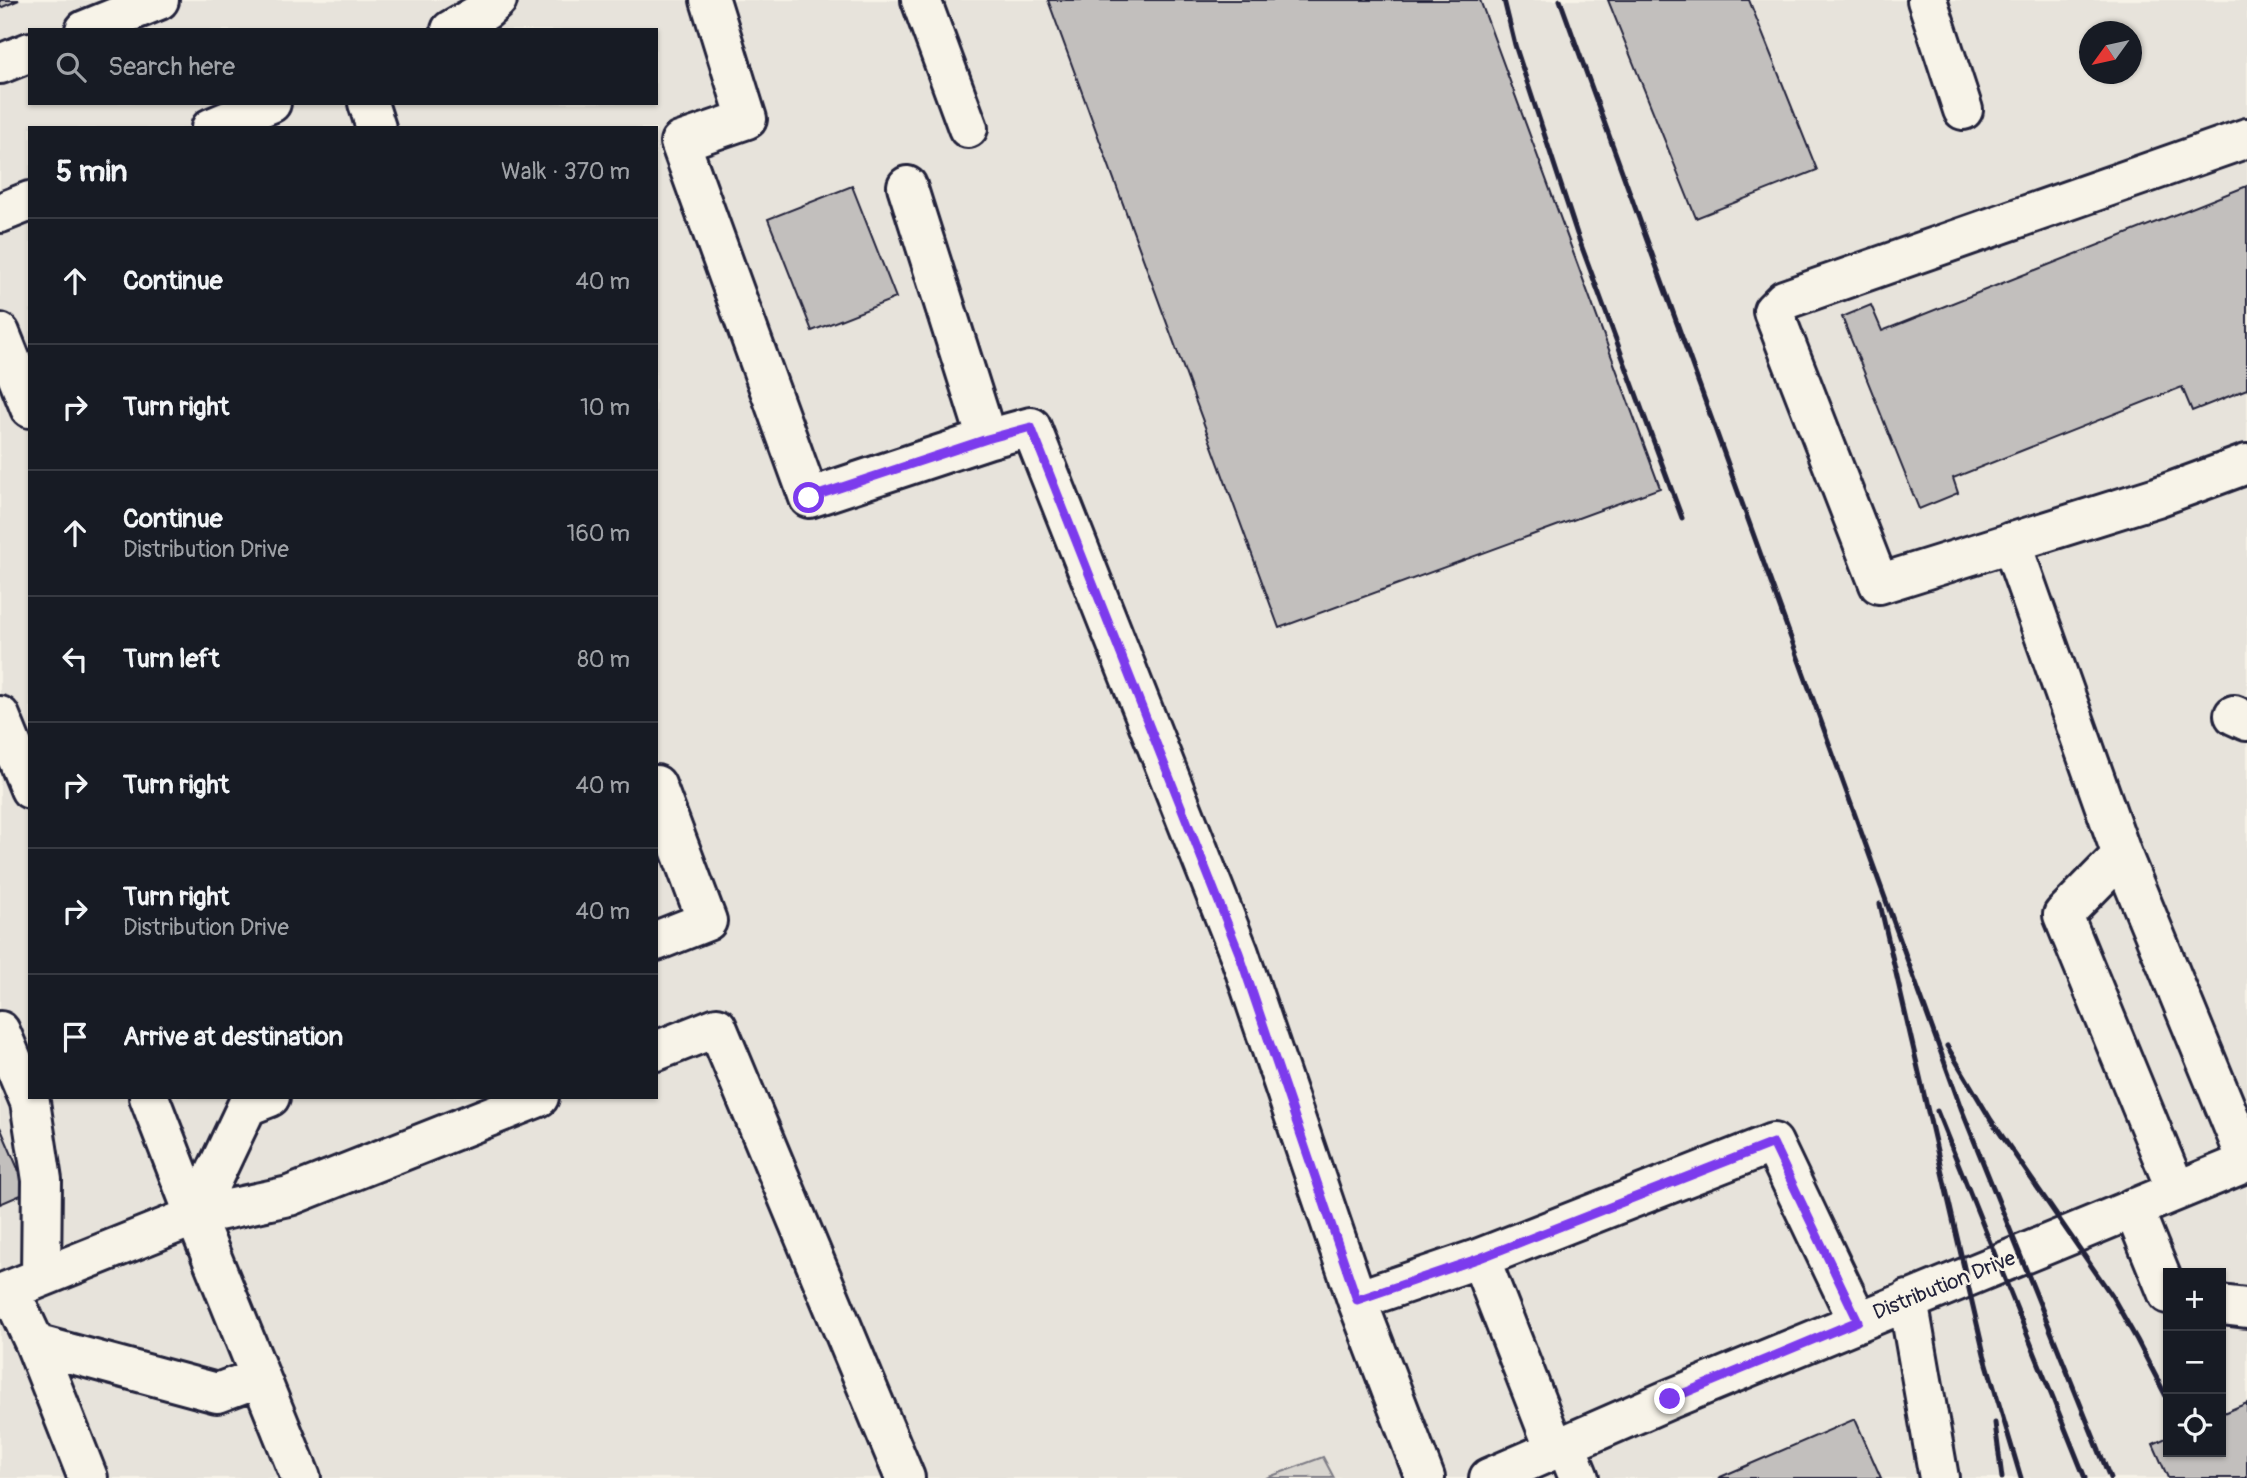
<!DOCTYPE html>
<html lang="en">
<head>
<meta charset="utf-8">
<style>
  body { margin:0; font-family:Pangolin,sans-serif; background:#242831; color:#f1f3f6 }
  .controls { position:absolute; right:21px; bottom:21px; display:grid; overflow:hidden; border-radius:0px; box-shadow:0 2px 5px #0004 }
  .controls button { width:63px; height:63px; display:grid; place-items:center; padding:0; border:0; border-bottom:2px solid #363941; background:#171b24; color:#f1f3f6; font:35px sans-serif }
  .compass { position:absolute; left:2079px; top:21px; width:63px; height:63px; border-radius:50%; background:#171b24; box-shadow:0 2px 5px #0004; rotate:237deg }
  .stop { position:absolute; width:21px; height:21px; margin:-16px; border:5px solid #7c3aed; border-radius:50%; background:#fff }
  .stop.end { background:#7c3aed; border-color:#fff; box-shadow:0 2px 7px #0008 }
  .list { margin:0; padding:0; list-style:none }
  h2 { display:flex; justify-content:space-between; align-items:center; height:91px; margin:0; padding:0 28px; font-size:30px }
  h2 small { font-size:23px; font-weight:400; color:#9ea1a6 }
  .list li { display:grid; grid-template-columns:46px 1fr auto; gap:21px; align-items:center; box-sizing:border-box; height:126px; padding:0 28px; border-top:2px solid #363941 }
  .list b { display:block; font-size:26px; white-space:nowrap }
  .list p { margin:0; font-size:23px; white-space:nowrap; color:#9ea1a6 }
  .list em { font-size:23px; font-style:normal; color:#9ea1a6 }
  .icon { flex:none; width:38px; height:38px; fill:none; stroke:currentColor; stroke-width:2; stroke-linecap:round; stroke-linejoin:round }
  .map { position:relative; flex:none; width:2247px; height:1478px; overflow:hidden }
  .search { position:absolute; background:#171b24; box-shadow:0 2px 5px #0004; left:28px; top:28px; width:630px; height:77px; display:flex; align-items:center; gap:18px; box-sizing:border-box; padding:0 24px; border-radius:0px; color:#9ea1a6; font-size:26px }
  .panel { position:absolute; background:#171b24; box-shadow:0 2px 5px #0004; left:28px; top:126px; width:630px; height:973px; border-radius:0px }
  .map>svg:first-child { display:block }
  .built { fill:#e7e3db; fill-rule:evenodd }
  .grass { fill:url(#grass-tufts); stroke:#7d7c85; stroke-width:2 }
  .building { fill:#c2bfbd; stroke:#22223b; stroke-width:2 }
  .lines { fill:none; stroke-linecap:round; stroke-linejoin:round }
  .minor-casing { stroke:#22223b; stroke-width:44 }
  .minor { stroke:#f7f3e8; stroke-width:38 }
  .rail { stroke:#22223b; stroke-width:5 }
  .route { stroke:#7c3aed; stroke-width:9 }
  .labels { text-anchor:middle; stroke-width:5; stroke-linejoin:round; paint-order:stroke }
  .street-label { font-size:21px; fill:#22223b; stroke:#f7f3e8 }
</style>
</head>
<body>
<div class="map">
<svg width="2247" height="1478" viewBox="0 0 2247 1478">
  <defs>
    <pattern id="grass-tufts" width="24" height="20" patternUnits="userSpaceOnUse" patternTransform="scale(1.75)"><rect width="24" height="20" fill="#d8d5cf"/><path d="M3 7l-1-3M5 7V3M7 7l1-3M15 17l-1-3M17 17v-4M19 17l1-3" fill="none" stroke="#b9b7b3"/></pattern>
  </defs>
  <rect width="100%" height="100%" fill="#f7f3e8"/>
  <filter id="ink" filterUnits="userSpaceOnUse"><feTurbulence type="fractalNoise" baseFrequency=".0143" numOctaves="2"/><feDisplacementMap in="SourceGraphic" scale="14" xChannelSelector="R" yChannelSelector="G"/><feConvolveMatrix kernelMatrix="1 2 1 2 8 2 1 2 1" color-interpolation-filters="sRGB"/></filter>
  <g filter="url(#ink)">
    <path class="built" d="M0,0H2247V1478H1334L1323,1457L1266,1478H0ZM30,30H656V103H30ZM2090,32H2132V74H2090ZM30,128H656V1097H30ZM2168,1273H2221V1452H2168Z"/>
    <path class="grass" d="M1323,1457L1334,1478H1266Z"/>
    <path class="building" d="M0,0H19L0,8Z
      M1048,0H1480L1660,488L1279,628Z
      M1608,0H1749L1817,170L1696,218Z
      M852,186L896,298L812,331L768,219Z
      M2247,186V389L2192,411L2182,387L1953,478L1958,493L1919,509L1842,317L1871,305L1882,331Z
      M0,1127L28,1192L0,1204Z
      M2247,1403V1478H2168L2153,1444L2168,1437V1452H2221V1414Z
      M1855,1419L1881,1478H1718Z"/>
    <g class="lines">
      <defs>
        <path id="minor" d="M710,0L747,119L680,142L809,498L987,439
          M921,0L968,128
          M1927,0L1963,110
          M85,30L159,0
          M451,30L486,10L497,0
          M0,64L30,52
          M368,103L376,128
          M211,128L271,103
          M2247,138L1784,300L1773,311L1879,584L2157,497L2247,464
          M907,186L987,439L1031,427L1239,953L1357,1300L1425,1478
          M0,213L30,201
          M0,333L30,408
          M2011,542L2122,855L2247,1160
          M2234,715L2247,721
          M0,716L30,789
          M656,785L707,921L656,941
          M2122,855L2063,915L2176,1190
          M0,1031L30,1102L42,1180L41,1277
          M656,1051L717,1027L905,1478
          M149,1097L195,1216L301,1478
          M2133,1208L2168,1294
          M195,1216L247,1106L270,1097
          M10,1290L35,1344L217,1393L260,1377
          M0,1294L195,1216L289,1196L539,1097
          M1357,1300L1480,1258
          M1908,1300L1939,1478
          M2221,1305L2247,1308
          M35,1344L88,1478
          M1566,1446L1579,1478
          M1555,1450L1480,1258L1773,1143L1858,1321
          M1489,1478L1670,1399L2247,1162"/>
      </defs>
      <use href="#minor" class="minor-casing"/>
      <use href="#minor" class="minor"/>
      <path class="rail" d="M1504,0L1515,45L1577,234L1682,518
        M1560,0L1961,1108L2110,1478
        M1880,904L1984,1354L2021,1478
        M1947,1046L1991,1120L2112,1296L2137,1340L2168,1400
        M1937,1111L2085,1478
        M1995,1423L2002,1478"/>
    </g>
  </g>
  <g class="lines" filter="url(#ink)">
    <path class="route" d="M809,498L987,439L1031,427L1239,953L1357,1300L1480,1258L1773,1143L1858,1321L1670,1399"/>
  </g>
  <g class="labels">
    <g class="street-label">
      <text transform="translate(1944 1285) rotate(-22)" y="7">Distribution Drive</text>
    </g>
  </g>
</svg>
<div class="controls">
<button>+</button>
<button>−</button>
<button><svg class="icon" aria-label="locate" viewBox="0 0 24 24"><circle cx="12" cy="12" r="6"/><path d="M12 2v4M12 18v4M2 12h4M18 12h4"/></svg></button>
</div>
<svg class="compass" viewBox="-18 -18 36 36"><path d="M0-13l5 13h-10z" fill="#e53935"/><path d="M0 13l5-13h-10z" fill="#9ea1a6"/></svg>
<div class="stop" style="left:809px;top:498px"></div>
<div class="stop end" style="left:1670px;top:1399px"></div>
<div class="search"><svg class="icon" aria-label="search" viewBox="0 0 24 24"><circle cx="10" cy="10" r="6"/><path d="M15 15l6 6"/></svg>Search here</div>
<section class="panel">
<h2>5 min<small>Walk · 370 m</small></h2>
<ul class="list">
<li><svg class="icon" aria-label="ahead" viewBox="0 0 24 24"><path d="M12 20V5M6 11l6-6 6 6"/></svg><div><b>Continue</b></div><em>40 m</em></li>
<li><svg class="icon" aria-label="right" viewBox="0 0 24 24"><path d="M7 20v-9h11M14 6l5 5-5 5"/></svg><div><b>Turn right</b></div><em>10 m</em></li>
<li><svg class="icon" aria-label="ahead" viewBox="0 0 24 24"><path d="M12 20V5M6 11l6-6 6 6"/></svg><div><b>Continue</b><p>Distribution Drive</p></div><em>160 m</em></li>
<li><svg class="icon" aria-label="left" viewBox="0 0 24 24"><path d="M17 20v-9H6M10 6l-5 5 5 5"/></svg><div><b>Turn left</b></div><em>80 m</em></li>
<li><svg class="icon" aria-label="right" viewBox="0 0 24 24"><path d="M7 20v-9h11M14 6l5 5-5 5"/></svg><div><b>Turn right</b></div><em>40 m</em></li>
<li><svg class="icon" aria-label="right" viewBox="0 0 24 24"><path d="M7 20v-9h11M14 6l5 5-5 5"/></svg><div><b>Turn right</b><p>Distribution Drive</p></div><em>40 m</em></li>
<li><svg class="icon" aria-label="arrive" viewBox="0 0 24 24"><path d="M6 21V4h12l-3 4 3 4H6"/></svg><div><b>Arrive at destination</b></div></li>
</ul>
</section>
</div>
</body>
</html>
